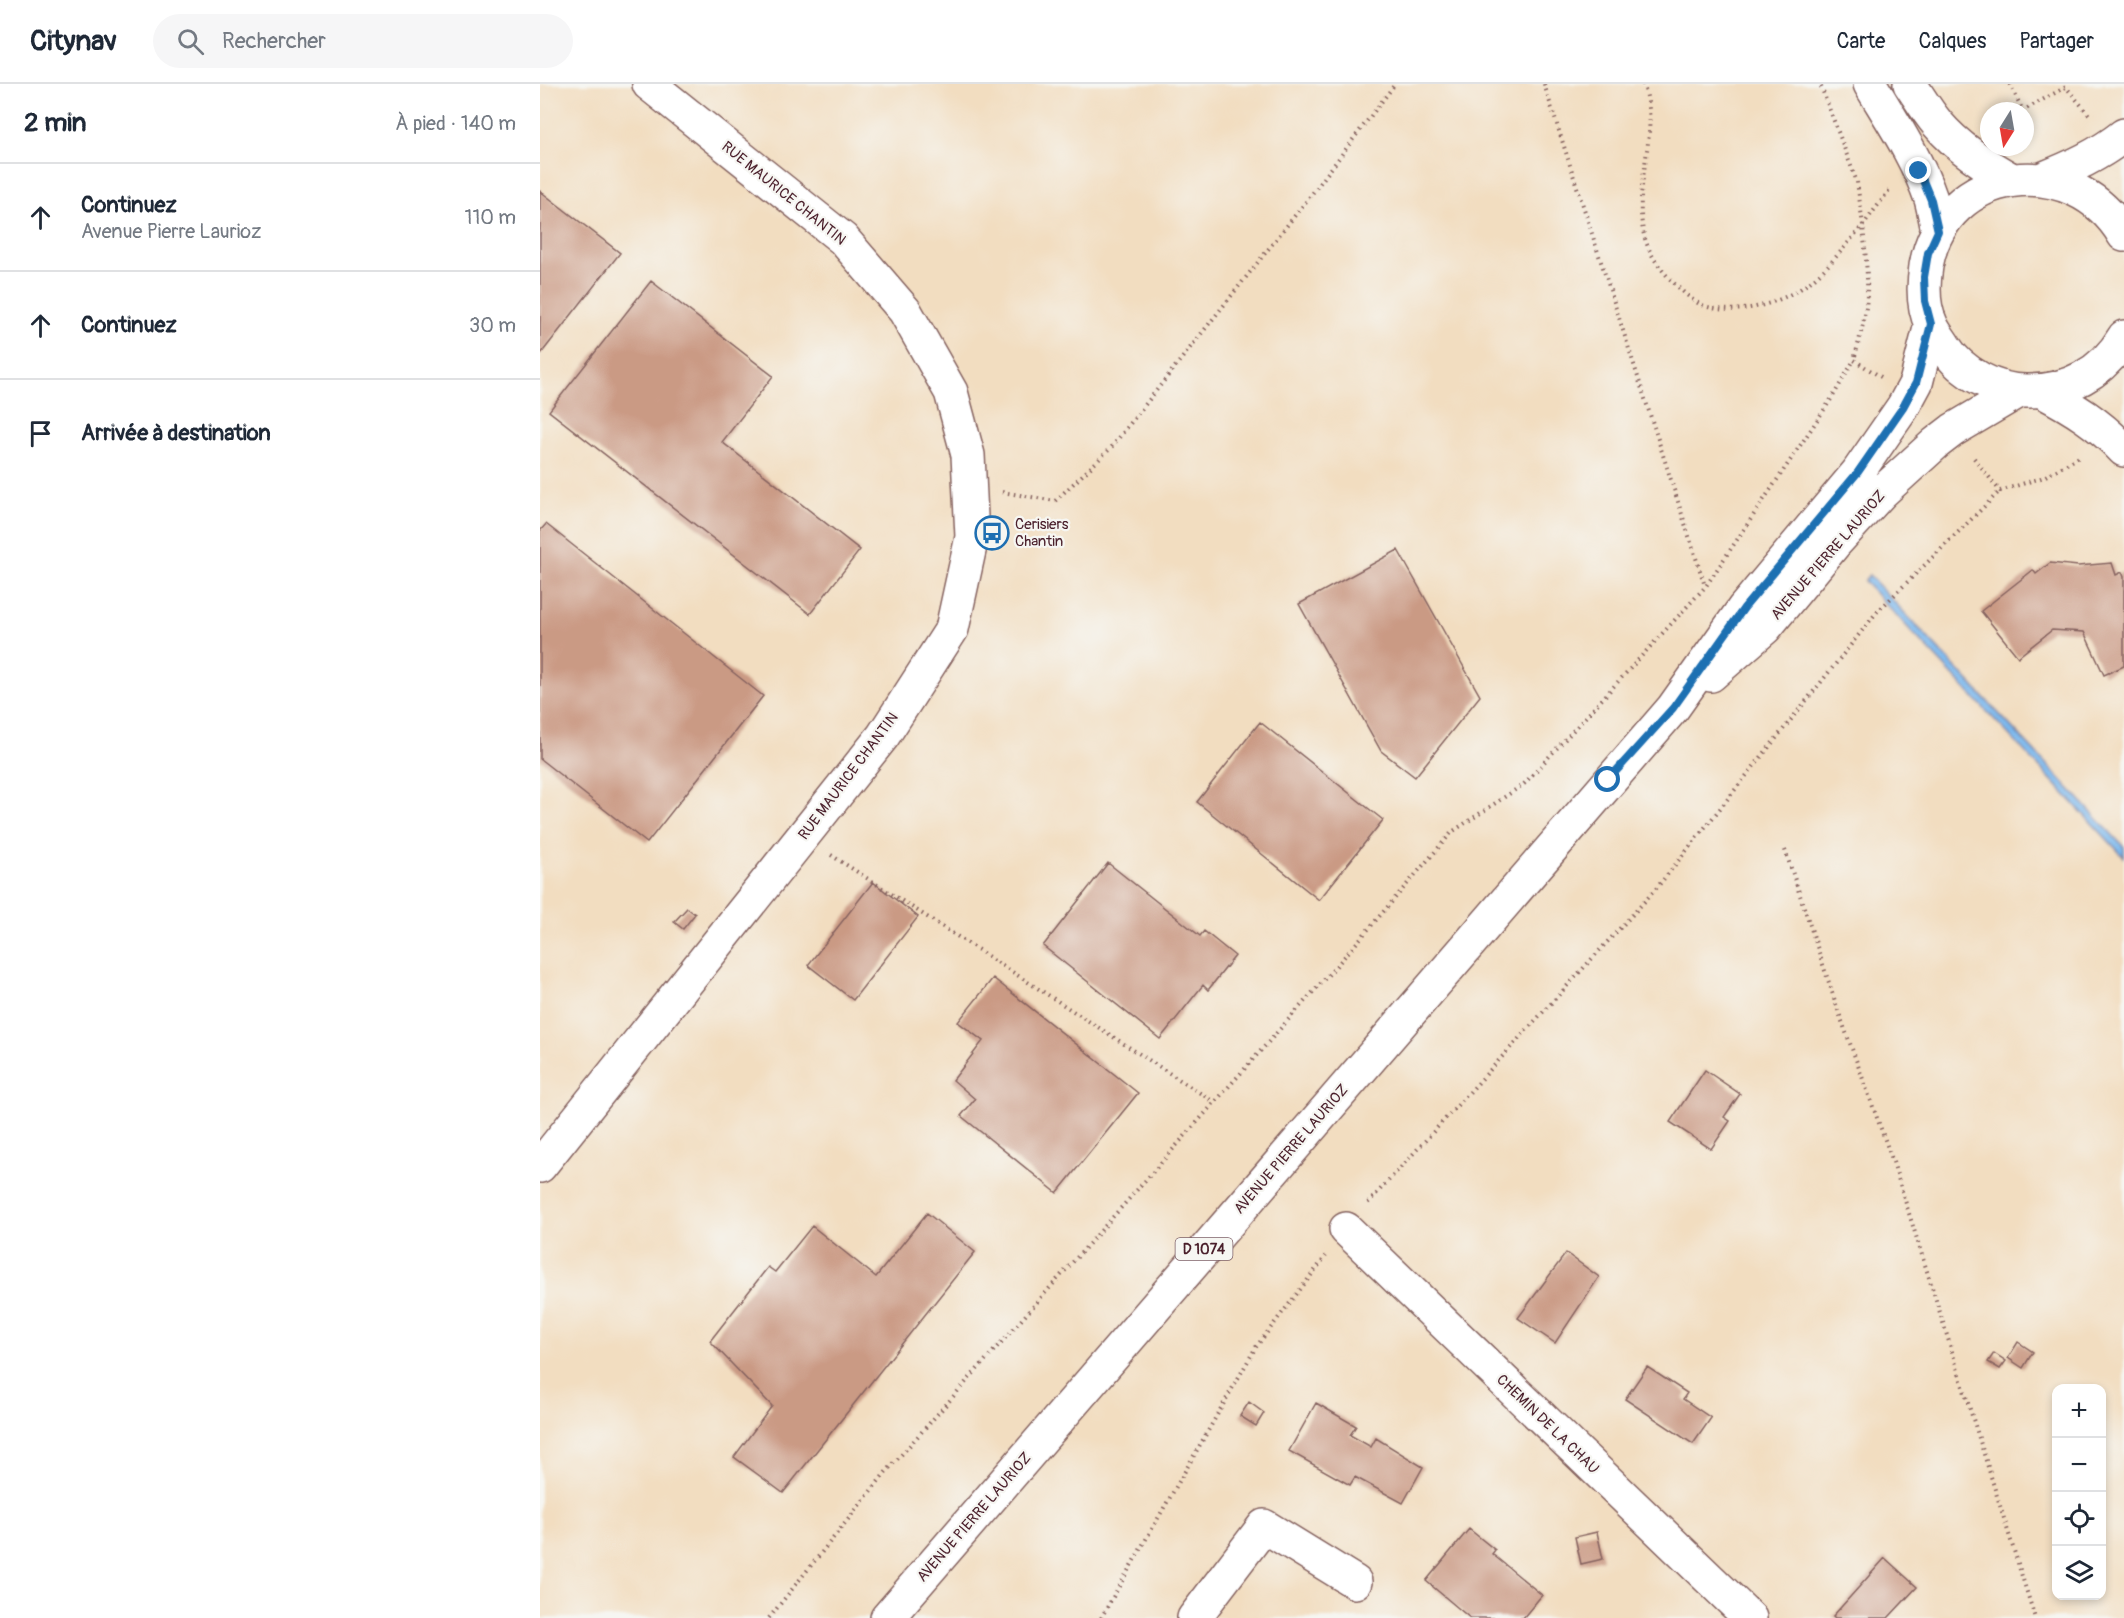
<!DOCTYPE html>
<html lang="fr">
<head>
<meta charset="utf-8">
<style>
  body { margin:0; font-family:Pangolin,sans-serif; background:#f6f6f7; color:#1f2937 }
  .controls { position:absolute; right:18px; bottom:18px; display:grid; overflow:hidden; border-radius:12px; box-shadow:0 3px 9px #0003 }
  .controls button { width:54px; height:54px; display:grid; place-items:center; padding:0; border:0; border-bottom:2px solid #e0e1e3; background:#fff; color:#1f2937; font:30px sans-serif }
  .compass { position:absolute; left:1440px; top:18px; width:54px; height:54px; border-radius:50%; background:#fff; box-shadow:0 3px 9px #0003; rotate:191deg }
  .stop { position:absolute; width:18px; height:18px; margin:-14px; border:4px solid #1f6fb2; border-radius:50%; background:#fff }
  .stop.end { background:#1f6fb2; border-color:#fff; box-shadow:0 2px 6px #0008 }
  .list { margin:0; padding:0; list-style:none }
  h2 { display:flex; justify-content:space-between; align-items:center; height:78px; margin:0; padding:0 24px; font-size:26px }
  h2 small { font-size:20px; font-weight:400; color:#747a83 }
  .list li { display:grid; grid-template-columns:39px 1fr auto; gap:18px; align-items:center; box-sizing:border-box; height:108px; padding:0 24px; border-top:2px solid #e0e1e3 }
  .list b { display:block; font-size:22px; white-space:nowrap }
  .list p { margin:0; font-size:20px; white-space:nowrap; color:#747a83 }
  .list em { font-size:20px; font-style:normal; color:#747a83 }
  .icon { flex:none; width:33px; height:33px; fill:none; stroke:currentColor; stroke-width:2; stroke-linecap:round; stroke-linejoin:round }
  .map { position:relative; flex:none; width:1584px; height:1534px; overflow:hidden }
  header { display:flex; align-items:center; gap:36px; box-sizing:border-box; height:84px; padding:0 30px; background:#fff; border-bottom:2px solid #e0e1e3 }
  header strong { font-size:28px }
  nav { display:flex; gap:33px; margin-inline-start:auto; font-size:21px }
  .search { width:420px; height:54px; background:#f6f6f7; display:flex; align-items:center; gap:15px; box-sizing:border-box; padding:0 21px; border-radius:33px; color:#747a83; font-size:22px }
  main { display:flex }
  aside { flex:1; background:#fff }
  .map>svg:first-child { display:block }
  .water { fill:#7ab7ed; stroke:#626b8c; stroke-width:1.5 }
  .building { fill:#ca9a84 }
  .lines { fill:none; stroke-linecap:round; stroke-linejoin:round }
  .minor-casing { stroke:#85625f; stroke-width:36 }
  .secondary-casing { stroke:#85625f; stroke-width:36 }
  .primary-casing { stroke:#85625f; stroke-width:36 }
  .path { stroke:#85625f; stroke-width:4; stroke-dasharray:1.5 4.5; stroke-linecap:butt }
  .minor { stroke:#fff; stroke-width:33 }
  .secondary { stroke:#fff; stroke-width:33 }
  .primary { stroke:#fff; stroke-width:33 }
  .route { stroke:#1f6fb2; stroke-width:8 }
  .labels { text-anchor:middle; stroke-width:4.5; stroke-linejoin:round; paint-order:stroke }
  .shield { fill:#f6f6f2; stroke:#7e6067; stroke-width:1.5 }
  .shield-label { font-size:14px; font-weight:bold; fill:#4a1f2b }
  .street-label { font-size:15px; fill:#4a1f2b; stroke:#f6f6f2 }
  .poi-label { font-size:15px; fill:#4a1f2b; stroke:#f6f6f2; text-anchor:start }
</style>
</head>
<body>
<header>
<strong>Citynav</strong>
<div class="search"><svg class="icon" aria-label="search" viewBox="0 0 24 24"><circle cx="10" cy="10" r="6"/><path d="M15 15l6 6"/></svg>Rechercher</div>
<nav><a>Carte</a><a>Calques</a><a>Partager</a></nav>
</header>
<main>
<aside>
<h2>2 min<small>À pied · 140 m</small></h2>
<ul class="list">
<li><svg class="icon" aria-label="ahead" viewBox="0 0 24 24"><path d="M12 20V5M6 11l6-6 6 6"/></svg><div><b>Continuez</b><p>Avenue Pierre Laurioz</p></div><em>110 m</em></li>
<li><svg class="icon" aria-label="ahead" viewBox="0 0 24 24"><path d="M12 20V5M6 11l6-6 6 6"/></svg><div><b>Continuez</b></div><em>30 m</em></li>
<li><svg class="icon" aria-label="arrive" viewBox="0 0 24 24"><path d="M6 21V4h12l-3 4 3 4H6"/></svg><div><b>Arrivée à destination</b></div></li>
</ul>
</aside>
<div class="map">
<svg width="1584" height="1534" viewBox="0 0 1584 1534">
  <rect width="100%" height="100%" fill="#f6f6f2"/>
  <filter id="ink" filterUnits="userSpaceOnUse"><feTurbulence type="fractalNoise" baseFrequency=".0167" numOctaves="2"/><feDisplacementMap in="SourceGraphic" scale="12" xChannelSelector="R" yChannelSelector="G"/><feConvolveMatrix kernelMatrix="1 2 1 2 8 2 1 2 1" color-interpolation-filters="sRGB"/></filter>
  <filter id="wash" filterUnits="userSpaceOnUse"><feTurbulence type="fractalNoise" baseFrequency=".008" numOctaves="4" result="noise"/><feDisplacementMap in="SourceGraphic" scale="24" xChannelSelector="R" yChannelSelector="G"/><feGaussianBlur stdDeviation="1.35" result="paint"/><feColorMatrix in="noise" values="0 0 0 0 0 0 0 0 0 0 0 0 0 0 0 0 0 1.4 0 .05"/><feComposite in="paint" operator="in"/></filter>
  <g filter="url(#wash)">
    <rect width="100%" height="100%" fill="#f2ddc0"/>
    <path class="water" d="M1329,491L1584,763V773L1324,497Z"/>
    <g id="blocks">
      <path class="building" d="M0,107L80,169L0,271Z
        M111,197L233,292L182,358L320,466L270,530L9,327Z
        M6,440L223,612L107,759L0,675V447Z
        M858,466L940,612L875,693L841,667L759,520Z
        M1510,479L1538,482L1572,479L1576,491L1582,488L1584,493V582L1564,591L1544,548L1512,546L1478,573L1441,527L1493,486L1496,490Z
        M720,638L843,736L779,816L657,718Z
        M568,779L660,852L664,847L695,872L668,906L663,901L620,955L503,862Z
        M333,798L378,833L313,916L268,881Z
        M147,824L155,830L143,845L134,838Z
        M453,894L598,1009L517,1109L421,1032L435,1015L413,996L443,957L418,938Z
        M1165,986L1200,1010L1184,1033L1190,1037L1171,1065L1130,1038Z
        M387,1129L435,1168L243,1409L194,1373L232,1322L170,1257L228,1183L235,1188L272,1142L336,1193Z
        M1026,1169L1059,1193L1015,1259L978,1234Z
        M1478,1258L1493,1268L1483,1284L1468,1274Z
        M1454,1269L1466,1277L1460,1285L1448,1278Z
        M1107,1283L1147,1309L1143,1315L1171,1334L1153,1360L1085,1315Z
        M709,1318L724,1329L716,1342L700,1332Z
        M776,1319L816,1342L810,1351L831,1363L836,1354L883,1383L863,1419L815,1393L810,1401L749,1367Z
        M929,1445L955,1466L952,1470L1002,1511L983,1534H930L886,1497Z
        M1057,1448L1063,1475L1041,1480L1035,1453Z
        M1345,1474L1377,1503L1348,1534H1295L1293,1532Z"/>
    </g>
  </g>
  <g filter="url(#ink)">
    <use href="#blocks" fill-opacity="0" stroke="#85625f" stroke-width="1.5"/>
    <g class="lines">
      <defs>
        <path id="minor" d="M0,1082L343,652L412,545L432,453L428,371L411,308L365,227L303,155L109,0
          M806,1145L1210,1534
          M654,1534L724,1442L815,1498"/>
        <path id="secondary" d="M1502,307C1534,324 1560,340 1584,366"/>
        <path id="primary" d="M1330,0C1352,37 1377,74 1391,115C1394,126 1396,137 1398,147
          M1370,0C1379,13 1387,27 1397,39C1418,64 1444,80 1472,96
          M1502,95C1532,83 1559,71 1584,51
          M1584,151C1533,65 1404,81 1386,182C1383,201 1383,223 1391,240C1394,248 1401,256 1405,263C1421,289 1456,307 1486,307C1527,308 1563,289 1584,253
          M1171,591L1225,544L1296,458L1341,409L1396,359L1413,346L1479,307
          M347,1534L1133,624L1204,524L1318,388L1363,323L1376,299L1391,240"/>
      </defs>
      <use href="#minor" class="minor-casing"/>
      <use href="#secondary" class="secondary-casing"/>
      <use href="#primary" class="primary-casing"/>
      <path class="path" d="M1004,0L1165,502
        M1103,0C1121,45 1095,93 1102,140C1105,165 1118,184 1137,202C1144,209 1153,217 1162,221C1196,234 1243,219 1270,198C1290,182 1306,161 1323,141L1317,98L1280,0
        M1470,0L1483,27
        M1482,27L1526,3L1551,33
        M1341,293L1314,276C1318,261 1322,246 1325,230C1330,201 1325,170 1323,141L1351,104
        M1434,374L1460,407L1504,393L1541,372
        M462,408L515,417L570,365L768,115L855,0
        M1245,766L1299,929L1353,1078L1495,1534
        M291,771L674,1018
        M828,1119L1115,806L1337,528L1460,407
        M229,1534L346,1388L813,863L912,748L984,700L1166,502L1292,314L1314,276
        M561,1534L716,1263L786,1172"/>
      <use href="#minor" class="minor"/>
      <use href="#secondary" class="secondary"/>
      <use href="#primary" class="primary"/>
    </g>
  </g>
  <g class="lines" filter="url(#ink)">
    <path class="route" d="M1068,696L1133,624L1204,524L1318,388L1363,323L1376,299L1391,240L1385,217L1384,193L1388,169L1398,147L1391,116L1379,87"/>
  </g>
  <defs>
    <symbol id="bus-ring" viewBox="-11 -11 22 22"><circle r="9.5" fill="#f6f6f2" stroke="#1f6fb2" stroke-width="1.5"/><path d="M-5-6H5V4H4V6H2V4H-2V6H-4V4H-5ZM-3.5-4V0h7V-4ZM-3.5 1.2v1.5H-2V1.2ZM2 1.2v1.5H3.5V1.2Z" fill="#1f6fb2"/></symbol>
  </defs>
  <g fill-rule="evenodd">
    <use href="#bus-ring" x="433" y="430" width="38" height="38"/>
  </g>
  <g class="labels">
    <rect class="shield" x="635.5" y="1154" width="57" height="22" rx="4.5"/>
    <g class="shield-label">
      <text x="664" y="1170">D 1074</text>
    </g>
    <g class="street-label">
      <text transform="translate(244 109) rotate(39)" y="5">RUE MAURICE CHANTIN</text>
      <text transform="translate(1288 471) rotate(-49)" y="5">AVENUE PIERRE LAURIOZ</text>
      <text transform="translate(308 692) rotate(-53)" y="5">RUE MAURICE CHANTIN</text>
      <text transform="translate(751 1065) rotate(-49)" y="5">AVENUE PIERRE LAURIOZ</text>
      <text transform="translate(1008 1340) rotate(44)" y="5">CHEMIN DE LA CHAU</text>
      <text transform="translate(434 1433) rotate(-49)" y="5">AVENUE PIERRE LAURIOZ</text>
    </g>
    <g class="poi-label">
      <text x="475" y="445">Cerisiers<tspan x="475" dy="17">Chantin</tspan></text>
    </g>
  </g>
</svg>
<div class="controls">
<button>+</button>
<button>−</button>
<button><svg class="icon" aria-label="locate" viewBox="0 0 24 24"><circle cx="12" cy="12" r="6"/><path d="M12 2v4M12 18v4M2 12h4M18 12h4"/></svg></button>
<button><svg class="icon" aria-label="layers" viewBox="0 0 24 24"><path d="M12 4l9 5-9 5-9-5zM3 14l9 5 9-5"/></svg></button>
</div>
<svg class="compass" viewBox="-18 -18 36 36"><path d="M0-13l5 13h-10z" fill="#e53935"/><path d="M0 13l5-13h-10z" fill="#747a83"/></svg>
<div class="stop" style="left:1068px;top:696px"></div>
<div class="stop end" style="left:1379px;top:87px"></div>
</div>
</main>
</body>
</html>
